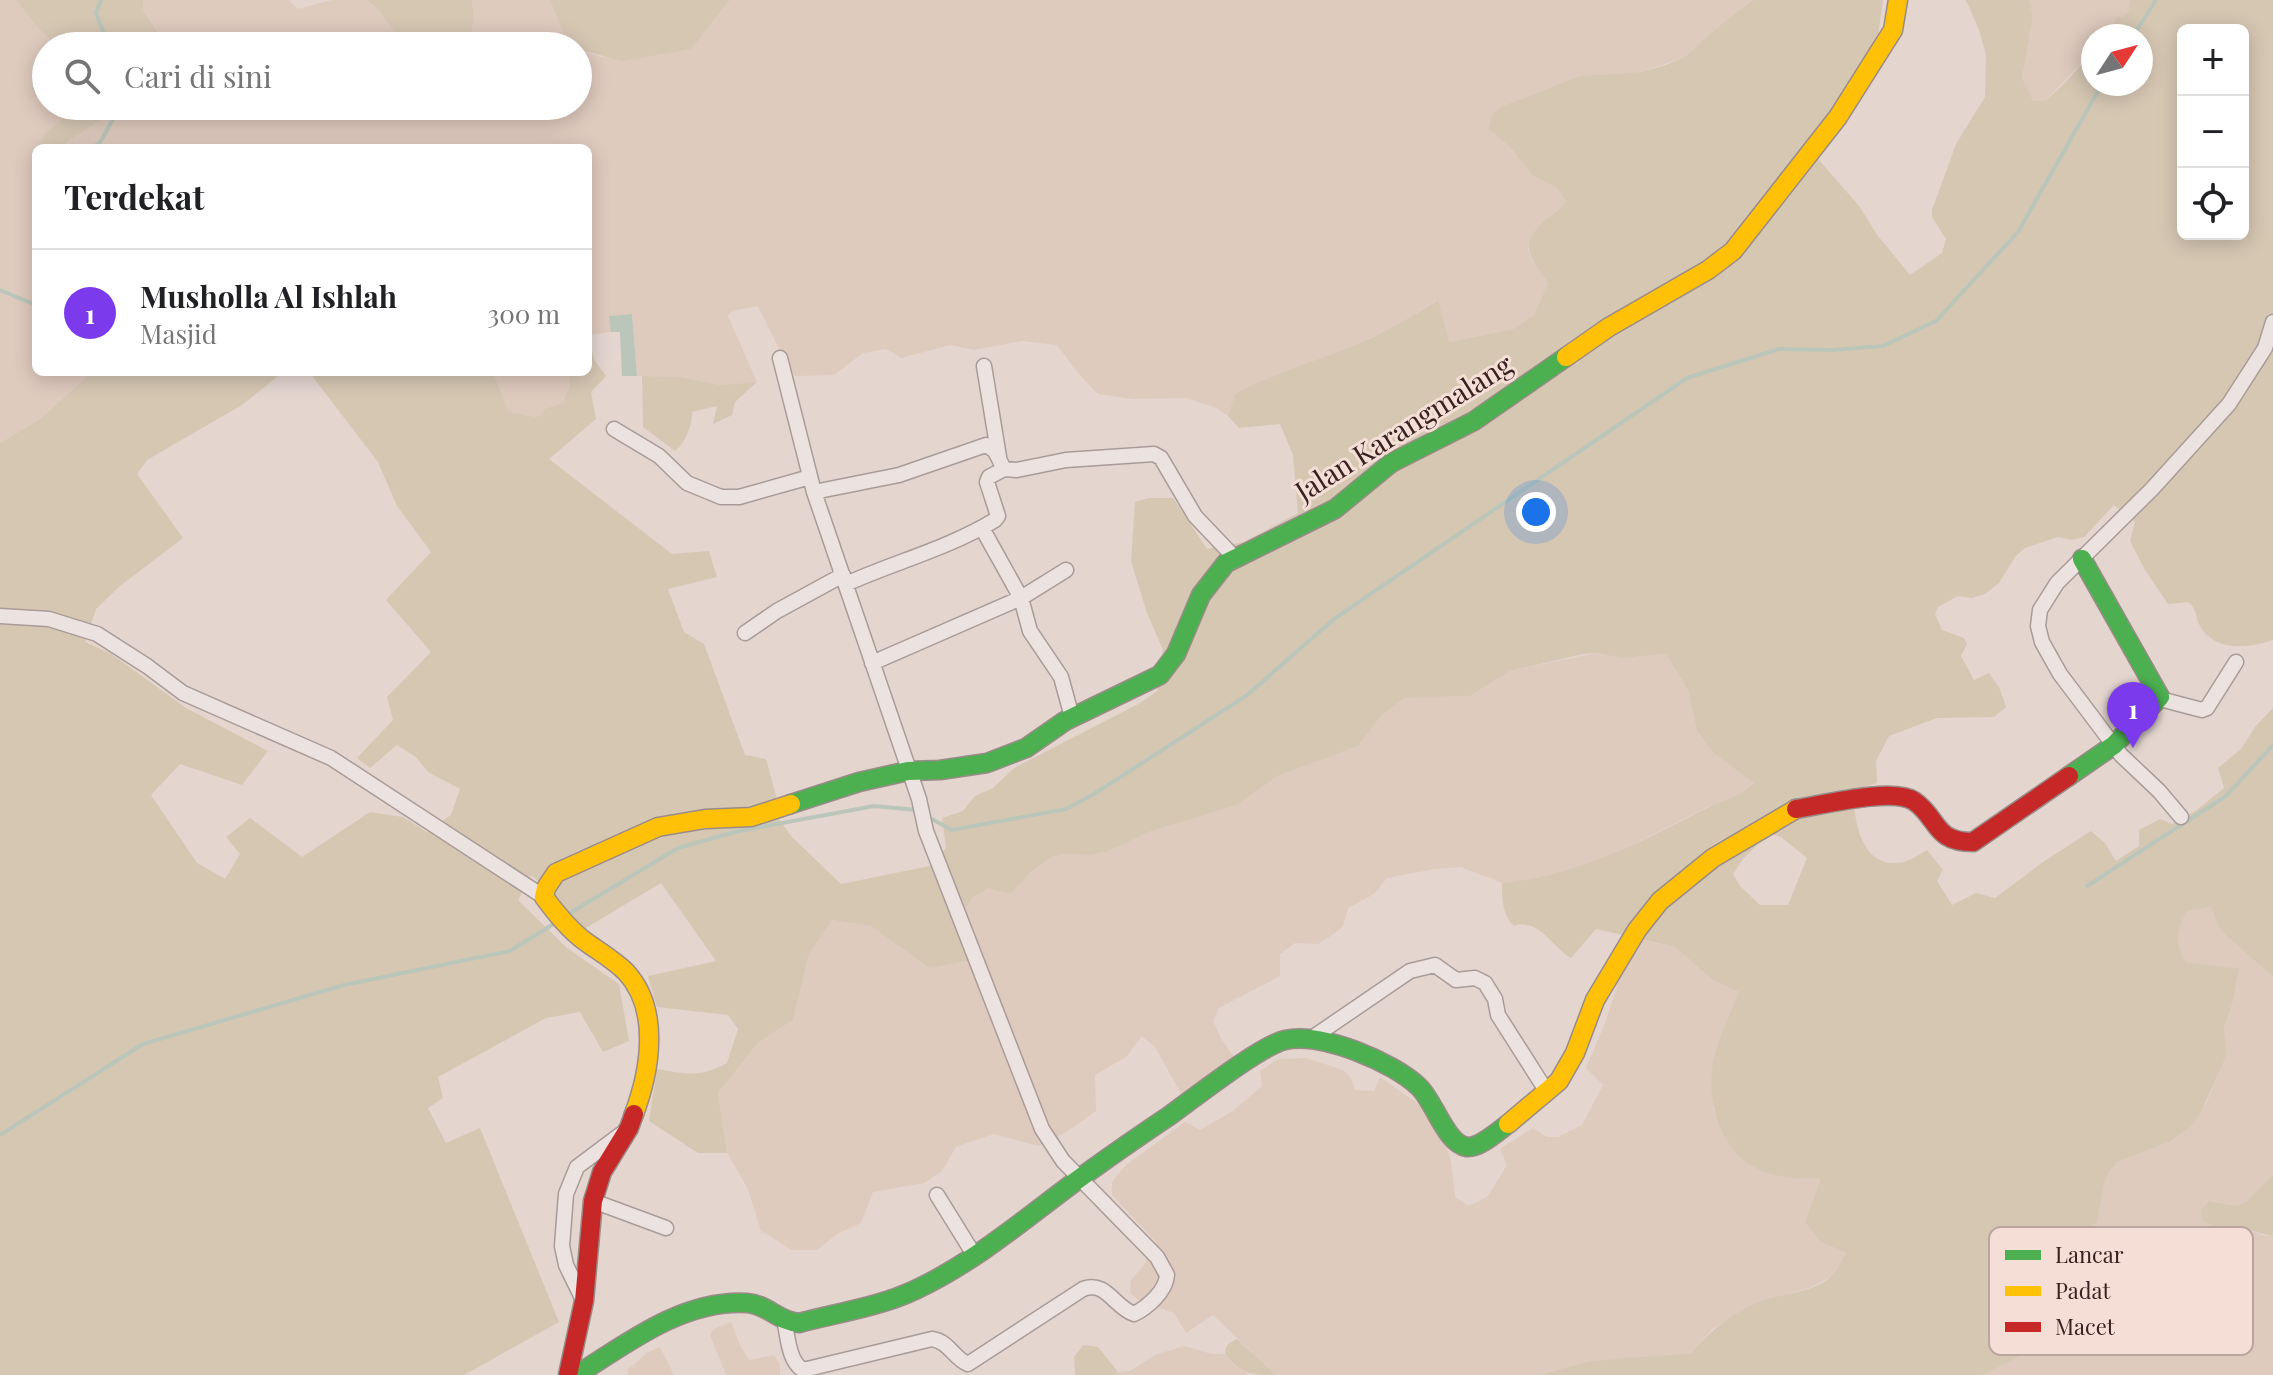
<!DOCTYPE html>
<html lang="id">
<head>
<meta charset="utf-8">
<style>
  body { margin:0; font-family:"Playfair Display",serif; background:#f2f2f2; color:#202124 }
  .controls { position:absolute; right:24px; top:24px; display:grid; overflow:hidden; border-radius:12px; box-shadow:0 4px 20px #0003 }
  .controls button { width:72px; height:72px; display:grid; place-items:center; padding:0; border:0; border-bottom:2px solid #e0e0e0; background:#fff; color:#202124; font:40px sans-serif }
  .compass { position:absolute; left:2081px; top:24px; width:72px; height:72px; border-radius:50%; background:#fff; box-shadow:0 4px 20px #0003; rotate:54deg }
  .you { position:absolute; left:1536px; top:512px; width:28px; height:28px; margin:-20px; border:6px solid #fff; border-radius:50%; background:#1a73e8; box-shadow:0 0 0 12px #1a73e833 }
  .badge { display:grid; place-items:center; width:52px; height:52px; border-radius:50%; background:#7c3aed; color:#fff; font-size:26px; font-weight:700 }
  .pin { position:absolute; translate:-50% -66px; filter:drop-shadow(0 2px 4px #0008) }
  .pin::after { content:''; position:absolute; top:42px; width:28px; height:24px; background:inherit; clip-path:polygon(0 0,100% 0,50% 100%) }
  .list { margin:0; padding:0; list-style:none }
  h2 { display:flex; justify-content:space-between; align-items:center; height:104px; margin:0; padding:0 32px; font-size:34px }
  h2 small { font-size:26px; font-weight:400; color:#757577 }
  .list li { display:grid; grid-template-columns:52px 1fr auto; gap:24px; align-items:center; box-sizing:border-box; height:128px; padding:0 32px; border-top:2px solid #e0e0e0 }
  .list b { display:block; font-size:30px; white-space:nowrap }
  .list p { margin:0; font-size:26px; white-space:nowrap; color:#757577 }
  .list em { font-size:26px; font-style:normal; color:#757577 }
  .icon { flex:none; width:44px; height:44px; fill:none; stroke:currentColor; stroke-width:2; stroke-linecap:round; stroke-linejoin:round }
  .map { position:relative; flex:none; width:2273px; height:1375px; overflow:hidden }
  .search { position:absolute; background:#fff; box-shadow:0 4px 20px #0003; left:32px; top:32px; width:560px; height:88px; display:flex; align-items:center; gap:20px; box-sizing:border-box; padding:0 28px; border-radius:44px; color:#757577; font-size:30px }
  .panel { position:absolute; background:#fff; box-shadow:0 4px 20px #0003; left:32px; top:144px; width:560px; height:232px; border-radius:12px }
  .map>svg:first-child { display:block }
  .farmland { fill:#dfcabe }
  .green { fill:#d6c7b3; fill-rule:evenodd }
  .water { fill:#bac6b9 }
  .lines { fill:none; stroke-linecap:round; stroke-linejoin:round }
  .stream { stroke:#bac6b9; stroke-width:4 }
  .street-casing { stroke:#a99b98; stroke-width:17 }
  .fast-casing { stroke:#998b88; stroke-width:21 }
  .slow-casing { stroke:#998b88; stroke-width:21 }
  .jam-casing { stroke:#998b88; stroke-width:21 }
  .street { stroke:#ece3e0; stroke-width:14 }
  .fast { stroke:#4caf50; stroke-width:18 }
  .slow { stroke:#ffc107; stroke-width:18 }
  .jam { stroke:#c62828; stroke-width:18 }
  .labels { text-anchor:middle; stroke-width:6; stroke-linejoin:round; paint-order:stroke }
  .street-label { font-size:28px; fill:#382120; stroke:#f4ded6 }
  .key { fill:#f4ded6; stroke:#bca59f; stroke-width:2 }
  .key-label { font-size:22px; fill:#382120 }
</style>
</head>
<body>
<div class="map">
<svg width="2273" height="1375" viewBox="0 0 2273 1375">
  <rect width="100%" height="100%" fill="#e4d5cf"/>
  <path class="farmland" d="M0,0H16L36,26L57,46H46V106H80L47,131L32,155L36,185V372H92L40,419L0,443Z
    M143,0H288L298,9L332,0H367L379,10L403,46H167L143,10Z
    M472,0H550L570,46H469L474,18Z
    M730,0H1753L1714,30L1685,57L1641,72L1580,76L1490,129L1509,146L1533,176L1557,188L1566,201L1559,212L1548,218L1528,248L1532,261L1548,283L1534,315L1513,329L1448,342L1437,300L1401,323L1352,347L1245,389L1235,394L1228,416L1216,408L1186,398L1133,399L1098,394L1077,372L1057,345L1022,341L974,350L950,345L901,358L886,349L863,353L834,375L795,376L790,371L758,306L732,311L728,316L757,382L720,385L680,377L637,376L632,314L610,316L611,332L588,335V148H65L67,142L110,114L180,109L182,106H578V49L601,57L691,49Z
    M2029,0H2130L2128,13L2105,36H2093V46L2087,57L2045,101H2032L2022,78L2033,16Z
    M493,372H569L570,385L563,403L544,409L541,415L535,417L509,412Z
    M1596,653L1622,658L1666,654L1688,690L1697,731L1714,754L1754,783L1743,795L1708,807L1603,860L1537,880L1502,883L1461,867L1435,869L1387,878L1374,894L1348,908L1343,926L1335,933L1318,944L1295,943L1280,954V976L1219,1008L1213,1021L1222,1040L1236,1060L1183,1097L1155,1047L1142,1036L1126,1057L1095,1075L1096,1111L1068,1131L1039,1146L993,1134L956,1147L942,1171L924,1183L873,1192L861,1223L837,1234L817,1250H792L761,1231L748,1189L727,1153L718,1093L758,1043L793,1020L809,954L832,920L871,926L929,968L972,898L989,887L1010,894L1031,872L1052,857L1064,854L1091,855L1109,851L1149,832L1236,804L1278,776L1358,746L1382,715L1405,698L1470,696L1510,671Z
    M2211,907L2220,930L2273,977V1175L2247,1201L2236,1206L2210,1201L2224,1230H2250L2261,1235L2273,1236V1375H1983L1998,1367L2010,1306L2004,1303L1990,1289L2008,1250L2097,1224L2104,1184L2108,1172L2117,1162L2169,1142L2192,1126L2206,1103L2227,1055L2224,1028L2233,1001L2239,970L2186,962L2178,951V936L2179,923L2187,911Z
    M1623,936L1675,947L1714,981L1739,992L1716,1049L1713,1109L1724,1134L1749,1162L1771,1174L1821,1179V1242L1846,1253L1832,1276L1809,1288L1757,1303L1711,1330L1691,1353L1591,1361L1539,1375H1276L1213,1315L1186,1333L1174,1313L1140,1301L1130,1293L1131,1280L1144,1265L1156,1242L1112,1195V1182L1126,1165L1185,1122L1200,1130L1233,1111L1262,1086L1260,1071L1278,1059L1306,1058L1343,1070L1351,1078L1355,1090L1374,1091L1380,1077L1421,1106L1444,1142L1451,1160L1455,1197L1469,1206L1488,1196L1507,1165L1500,1149L1533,1128L1547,1137H1558L1582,1125L1603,1085L1586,1068L1604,1026L1620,977Z
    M731,1322L740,1345L749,1360L774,1355L780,1365V1375H726L710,1335L714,1329Z
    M1184,1346L1212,1354H1225L1233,1364L1249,1375H1117L1118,1372L1130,1371L1155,1355Z
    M660,1347L674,1375H629L627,1370L647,1353Z"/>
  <path class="green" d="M16,0H143V10L167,46H57L36,26Z
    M367,0H472L474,18L469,46H403L379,10Z
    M550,0H730L691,49L622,61L578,49V46H569Z
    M1753,0H1883L1878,35L1852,88L1807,146L1859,206L1878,236L1910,275L1942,253L1946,239L1932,217V210L1956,144L1985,97L1986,55L1979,30L1966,0H2029L2033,16L2022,78L2033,101H2045C2063,86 2082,66 2093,46V84H2141V36H2105L2112,29L2117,17H2123L2128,13L2130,0H2273V640C2248,649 2213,652 2199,624C2195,615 2197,609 2188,602L2168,604L2145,570L2130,541L2135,522L2114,505L2084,537L2072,540L2058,537L2025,548L2015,557L1999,583L1985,594L1972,598L1958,596L1938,607L1935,614L1942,630L1964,638L1967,644L1961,656L1974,680L1989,673L2000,689L2006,707L1994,717L1937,718L1889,736L1876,761L1877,783L1853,790C1854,821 1861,871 1904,862C1911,860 1920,854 1927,850L1943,870L1937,881L1952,905L1976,893L1995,898L2043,862L2091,831L2105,843L2116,861L2139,846V830L2160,819L2172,824L2197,810L2224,788L2218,768L2241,749L2255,727L2273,708V977L2220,930L2211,907L2187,911C2176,928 2174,945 2186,962L2239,969L2233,1001L2224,1028L2227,1055L2200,1114L2192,1126L2169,1142L2117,1162L2109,1172L2104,1184L2097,1224L2008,1250L1990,1289L2004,1303L2052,1318L2054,1334L2045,1343L1983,1375H1539L1591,1361L1691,1353C1709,1332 1730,1315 1756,1303C1779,1293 1815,1294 1832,1275C1838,1269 1841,1260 1846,1253L1821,1242L1805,1222L1821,1179C1805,1178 1786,1179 1771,1174C1719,1160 1702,1096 1716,1050C1721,1032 1732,1010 1739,992L1714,981L1675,947L1596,929L1571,958C1552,947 1540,918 1514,926C1502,915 1502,898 1502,883C1577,876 1639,843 1705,809C1723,800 1739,798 1754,783L1714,754L1697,731L1688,690L1666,654L1622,658L1596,653L1583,654L1510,671L1470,696L1405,698L1382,715L1358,746L1278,776L1236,805L1149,832L1109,851L1091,855L1064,854L1052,857L1031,872L1010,894L988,888L972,898L956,924L972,960L929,968L871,926L832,920L809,954L793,1020L758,1043L718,1093L727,1153H698L649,1121L657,1069C687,1074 699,1078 727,1063L738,1029L728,1015L657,1007L648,976L716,961L661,883L584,929L554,894L531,875L518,900L567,948L619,984L629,1041L603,1052L580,1012L546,1018L438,1077L443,1098L428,1108L446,1143L480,1128L559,1322L464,1375H0V443L40,419L92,372H283L242,405L147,460L137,474L183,538L120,586L96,609L85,642L110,653L186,708L268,751L242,785L180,764L151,795L197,863L225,879L240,854L226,837L250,818L302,857L370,812L403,817L427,832L451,815L460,789L428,772L416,757L397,745L370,768L357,758L393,720L387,697L431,652L386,600L431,552L397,506L378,462L309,372H493L509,412L535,417L541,415L544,409L563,403L570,385L569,372H588V340L595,361L606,376L591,392L596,419L549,459L672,554L709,551L717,577L668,589L684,632L704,644L745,755L766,759L778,803L779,819L791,836L841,884L930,866L946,848L942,818L963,811L975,796L993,788L1014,768L1142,702L1157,691L1163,650L1147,613L1131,561L1135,502L1148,498H1173L1207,549L1244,542L1298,513L1293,455L1280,424L1239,428L1228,416L1235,394C1272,374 1312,363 1350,347C1381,335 1410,318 1438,300L1449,342L1513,329L1534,315L1548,283C1529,257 1517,243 1548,218C1556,212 1560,210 1566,201L1557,188L1533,176L1509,146L1489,129L1492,115L1501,107L1580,76L1641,72L1666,65L1685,57L1714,30ZM2183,30H2243V234H2183ZM1769,833L1781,837L1807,858L1788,905H1760L1740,886L1733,874L1743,859Z
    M80,106H182L180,109L110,114L67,142L65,148H36L47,131Z
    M642,376L680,377L720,385L757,382L735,402L732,415L713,424L717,406L692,412C693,423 685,444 675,451L643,427Z
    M2273,1175V1236C2264,1235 2256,1231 2248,1230C2230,1227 2219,1231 2203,1221L2201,1210L2209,1201L2236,1206L2247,1201Z
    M1237,1339L1276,1375C1251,1375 1242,1375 1225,1354C1225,1345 1229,1343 1237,1339Z
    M1083,1345L1098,1347L1118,1372L1117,1375H1075L1074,1357Z"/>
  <path class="water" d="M632,314L637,376H622L620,332H611L609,316Z"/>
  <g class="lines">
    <path class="stream" d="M101,0L96,13L109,46
      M2133,36L2156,0
      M93,148L101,141L120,106
      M0,290L36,305
      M928,817L952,830L1066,809L1094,794L1246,696L1334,619L1687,378L1779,349L1832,350L1883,346L1936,321L2018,232L2102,84
      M2087,886L2226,796L2273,745
      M565,916L678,848L739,831L874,806L917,810
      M0,1135L143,1044L344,985L510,951L555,923"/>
    <defs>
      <path id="street" d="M780,358L814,492L919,799L926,831L1042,1129L1063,1161L1157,1257L1167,1275C1166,1291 1148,1307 1134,1314C1114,1307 1106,1280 1083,1289L968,1364C953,1358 950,1342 932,1339L803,1370C788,1361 788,1335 784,1320
        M984,366L999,457
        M614,429L659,456L687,483L721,497H739L810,477
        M814,492L899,475L986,445L995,451L1004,469
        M982,528L1021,598L1030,631L1061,677L1072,717
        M846,584C895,562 949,548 995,520L998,516L987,482L989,477L1004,469L1017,470L1066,460L1154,454L1161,458L1195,516L1234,557
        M0,616L49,619L97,634L147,666L183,693L331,758L544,897
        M745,633L777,611L843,575
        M872,663L1021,598L1066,570
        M2160,699L2202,710L2207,708L2236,662
        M2181,817L2159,791L2121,755L2060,674L2042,642L2038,626L2040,610L2057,583L2152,489L2229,404L2265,348L2273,322
        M1309,1040L1410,971L1435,965L1456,980L1475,978L1485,983L1495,999L1498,1015L1547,1092
        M937,1195L973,1253
        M593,1201L666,1228
        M583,1300L566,1265L562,1246L566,1194L577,1167L621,1134"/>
      <path id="fast" d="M2069,776L2114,745L2160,697L2082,559
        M791,804L859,782L908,771L940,770L987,763L1026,748L1065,721L1160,675L1176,654L1201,595L1226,563L1335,509L1391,463L1474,421L1566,357
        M577,1375C627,1343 684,1299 747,1303C767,1304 779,1322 799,1323C837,1313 879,1307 915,1290C975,1262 1027,1217 1080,1178C1109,1157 1139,1136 1169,1116C1194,1098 1260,1046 1285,1040C1322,1032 1393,1062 1419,1087C1434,1101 1446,1144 1467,1147C1480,1148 1498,1131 1508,1124"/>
      <path id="slow" d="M1566,357L1609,327L1708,270L1733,251L1838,117L1893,30L1898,0
        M634,1114C650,1071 661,1010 626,972C614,960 600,952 586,942C570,931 556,913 544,897L546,888L556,873L658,827L705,819L751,817L791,804
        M1508,1124L1559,1081L1575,1053L1595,1000L1637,930L1660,901L1713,858L1796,809"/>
      <path id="jam" d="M1796,809C1822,805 1893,787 1914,801C1939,818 1933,842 1973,842L2069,776
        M568,1375L584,1301L593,1201L602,1172L629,1128L634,1114"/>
    </defs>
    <use href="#street" class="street-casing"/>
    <use href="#fast" class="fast-casing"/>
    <use href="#slow" class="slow-casing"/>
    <use href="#jam" class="jam-casing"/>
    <use href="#street" class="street"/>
    <use href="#fast" class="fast"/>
    <use href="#slow" class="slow"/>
    <use href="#jam" class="jam"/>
  </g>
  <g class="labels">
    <g class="street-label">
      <text transform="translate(1404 428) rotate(-32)" y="10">Jalan Karangmalang</text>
    </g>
  </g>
  <rect x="1989" y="1227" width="264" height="128" rx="12" class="key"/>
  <rect x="2005" y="1250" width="36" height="10" fill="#4caf50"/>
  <rect x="2005" y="1286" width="36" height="10" fill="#ffc107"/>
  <rect x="2005" y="1322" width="36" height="10" fill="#c62828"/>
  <g class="key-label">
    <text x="2055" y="1263">Lancar</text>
    <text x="2055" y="1299">Padat</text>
    <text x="2055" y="1335">Macet</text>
  </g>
</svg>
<div class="controls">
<button>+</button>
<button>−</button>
<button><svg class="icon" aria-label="locate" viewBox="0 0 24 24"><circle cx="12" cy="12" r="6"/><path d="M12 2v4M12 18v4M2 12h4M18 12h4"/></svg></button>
</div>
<svg class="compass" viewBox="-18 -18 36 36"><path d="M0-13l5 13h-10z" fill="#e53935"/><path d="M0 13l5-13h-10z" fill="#757577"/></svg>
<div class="you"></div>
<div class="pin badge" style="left:2133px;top:748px">1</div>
<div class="search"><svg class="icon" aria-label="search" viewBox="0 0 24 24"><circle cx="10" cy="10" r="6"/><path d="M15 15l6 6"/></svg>Cari di sini</div>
<section class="panel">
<h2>Terdekat<small></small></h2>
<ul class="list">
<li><span class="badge">1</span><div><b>Musholla Al Ishlah</b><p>Masjid</p></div><em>300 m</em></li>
</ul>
</section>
</div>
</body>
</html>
